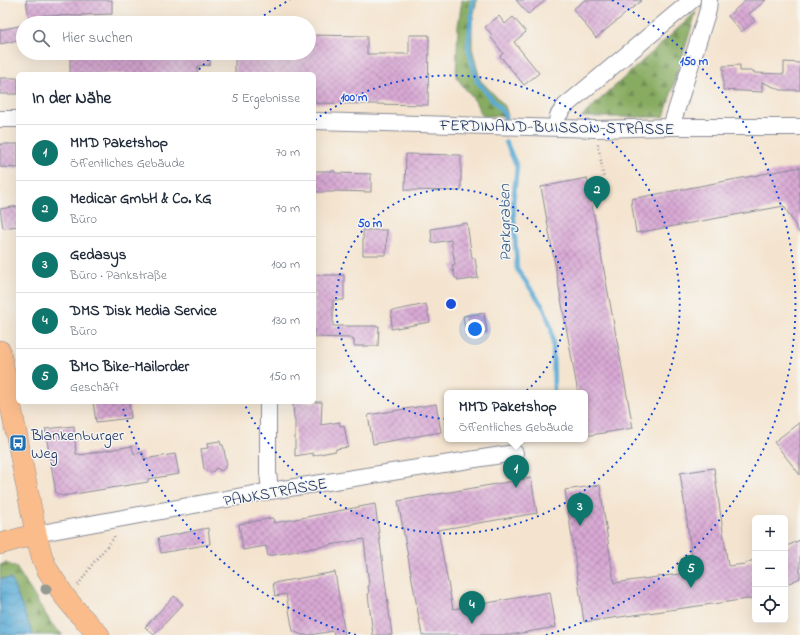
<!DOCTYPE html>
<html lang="de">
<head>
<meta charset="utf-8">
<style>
  body { margin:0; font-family:"Indie Flower",sans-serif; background:#f6f6f7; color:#1f2937 }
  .controls { position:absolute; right:12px; bottom:12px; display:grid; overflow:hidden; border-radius:6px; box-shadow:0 4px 16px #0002 }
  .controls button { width:36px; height:36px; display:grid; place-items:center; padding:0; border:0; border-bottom:1px solid #e0e1e3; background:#fff; color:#1f2937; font:20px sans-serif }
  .you { position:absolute; left:475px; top:329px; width:14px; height:14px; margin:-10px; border:3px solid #fff; border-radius:50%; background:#1a73e8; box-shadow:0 0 0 6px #1a73e833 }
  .badge { display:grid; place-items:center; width:26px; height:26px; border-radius:50%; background:#0f766e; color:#fff; font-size:13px; font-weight:700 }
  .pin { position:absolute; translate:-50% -33px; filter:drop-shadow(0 1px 2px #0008) }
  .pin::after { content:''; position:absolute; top:21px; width:14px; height:12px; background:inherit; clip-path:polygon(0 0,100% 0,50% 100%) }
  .popup { position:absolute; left:444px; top:390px; width:144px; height:52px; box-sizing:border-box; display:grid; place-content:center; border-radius:6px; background:#fff; filter:drop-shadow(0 1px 3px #0005); font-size:13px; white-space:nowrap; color:#747a83 }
  .popup b { font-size:15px; color:#1f2937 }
  .popup::after { content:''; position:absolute; left:50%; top:100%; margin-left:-8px; border:8px solid transparent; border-top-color:#fff }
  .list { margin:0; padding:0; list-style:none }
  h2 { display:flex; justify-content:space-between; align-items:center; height:52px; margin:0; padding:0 16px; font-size:17px }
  h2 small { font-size:13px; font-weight:400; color:#747a83 }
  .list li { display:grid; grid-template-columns:26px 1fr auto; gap:12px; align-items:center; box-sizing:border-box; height:56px; padding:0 16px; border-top:1px solid #e0e1e3 }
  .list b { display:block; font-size:15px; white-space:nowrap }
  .list p { margin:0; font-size:13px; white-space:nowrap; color:#747a83 }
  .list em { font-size:13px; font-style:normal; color:#747a83 }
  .icon { flex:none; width:22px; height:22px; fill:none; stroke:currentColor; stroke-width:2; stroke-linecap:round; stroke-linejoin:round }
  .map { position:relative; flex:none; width:800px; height:635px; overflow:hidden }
  .search { position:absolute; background:#fff; box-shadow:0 4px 16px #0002; left:16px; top:16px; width:300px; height:44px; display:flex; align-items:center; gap:10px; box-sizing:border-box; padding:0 14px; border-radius:22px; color:#747a83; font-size:15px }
  .panel { position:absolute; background:#fff; box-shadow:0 4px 16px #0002; left:16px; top:72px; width:300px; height:332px; border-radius:6px }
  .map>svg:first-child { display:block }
  .forest { fill:url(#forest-firs); stroke:#516d5f }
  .water { fill:url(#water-waves); stroke:#3a6c99 }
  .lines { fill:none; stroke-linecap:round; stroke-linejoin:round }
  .stream { stroke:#5aaad4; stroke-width:4.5 }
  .building { fill:url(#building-cross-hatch) }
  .minor-casing { stroke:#888a96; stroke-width:18 }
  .major-casing { stroke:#888a96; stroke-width:22 }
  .path { stroke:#888a96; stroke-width:2.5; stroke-dasharray:1 3; stroke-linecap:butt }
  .minor { stroke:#fff; stroke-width:16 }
  .major { stroke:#fabc8b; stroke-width:21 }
  .tree { fill:#949993 }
  .ring { fill:none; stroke:#1d4ed8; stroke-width:2; stroke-dasharray:2 4 }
  .labels { text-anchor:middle; stroke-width:3; stroke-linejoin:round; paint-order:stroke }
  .street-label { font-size:16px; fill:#1b2f5e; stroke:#f6f6f2 }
  .poi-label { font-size:16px; fill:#1b2f5e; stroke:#f6f6f2; text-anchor:start }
  .water-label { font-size:17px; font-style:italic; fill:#315a87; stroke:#f6f6f2 }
  .centre { fill:#1d4ed8; stroke:#f6f6f2; stroke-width:2 }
  .ring-label { font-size:12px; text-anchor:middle; font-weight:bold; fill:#1d4ed8; stroke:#f6f6f2; stroke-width:3; stroke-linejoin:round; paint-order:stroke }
</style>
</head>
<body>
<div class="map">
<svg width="800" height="635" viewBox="0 0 800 635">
  <defs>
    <pattern id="forest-firs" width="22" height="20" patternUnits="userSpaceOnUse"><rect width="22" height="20" fill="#87ab60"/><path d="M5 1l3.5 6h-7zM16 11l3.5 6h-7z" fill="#6e8c52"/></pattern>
    <pattern id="water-waves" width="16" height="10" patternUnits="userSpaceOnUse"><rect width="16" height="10" fill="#5aaad4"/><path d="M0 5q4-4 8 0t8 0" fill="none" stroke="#4a8baf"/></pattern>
    <pattern id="building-cross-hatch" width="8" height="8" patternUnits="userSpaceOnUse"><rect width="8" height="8" fill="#d9a9d4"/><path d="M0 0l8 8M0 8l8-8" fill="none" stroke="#af8aaf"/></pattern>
  </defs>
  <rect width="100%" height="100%" fill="#f6f6f2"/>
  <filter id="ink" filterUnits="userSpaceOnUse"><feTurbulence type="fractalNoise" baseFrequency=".025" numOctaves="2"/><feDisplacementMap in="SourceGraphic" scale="8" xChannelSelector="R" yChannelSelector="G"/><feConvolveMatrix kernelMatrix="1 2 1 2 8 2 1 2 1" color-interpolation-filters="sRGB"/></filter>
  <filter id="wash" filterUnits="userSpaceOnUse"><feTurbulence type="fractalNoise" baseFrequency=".012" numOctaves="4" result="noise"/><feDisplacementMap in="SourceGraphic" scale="16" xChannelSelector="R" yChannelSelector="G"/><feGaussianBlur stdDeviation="0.9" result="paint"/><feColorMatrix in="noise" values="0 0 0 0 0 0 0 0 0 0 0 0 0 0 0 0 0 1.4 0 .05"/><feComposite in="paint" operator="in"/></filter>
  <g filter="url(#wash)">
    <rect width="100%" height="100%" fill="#f4e4cf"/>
    <path class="forest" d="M462,0H477L472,22V48L480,80L505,106L508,116H482L475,101L456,77L458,26Z
      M696,12L664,117H581Z
      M6,563L16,567L53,626L63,635H33L11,579H0V565Z"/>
    <path class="water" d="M0,579H11L33,635H0Z"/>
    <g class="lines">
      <path class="stream" d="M473,0L468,47L477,81L505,115V118
        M506,142L517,167L513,203L517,269L544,308L551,327L553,341L554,393
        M556,439V440"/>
    </g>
    <g id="blocks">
      <path class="building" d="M26,0H112V14L82,15V16L44,15L46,23H30Z
        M516,0H546L528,14Z
        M585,0H642L596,38L573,9Z
        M746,0H766L749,14L755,21L741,32L728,16Z
        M499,16L505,24L513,17L526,32L514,42L539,73L524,85L500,56L503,53L490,36L492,35L485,27Z
        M23,25V39L0,44V30Z
        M309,35L367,36V54H409V35H429L428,105L314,103V74H235V53H309Z
        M70,53H210V65L198,66L197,74H70Z
        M784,62L800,63V90H781L762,82V92L723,90V66L740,65V71H754V73L784,74Z
        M0,78H18V94H0Z
        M0,144H18V168L0,167Z
        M406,154L461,155V191L405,190Z
        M800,167V234L784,206L636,233L631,199Z
        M314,171H335V173L371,174V192L334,191V192H314Z
        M587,178L633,428L585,436V393H578L541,187Z
        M18,206V226L3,228L0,209Z
        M467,223L472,258H475L478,278L458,281V278H455L452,265L455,264L451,240L432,243L431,229Z
        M363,230H387L386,255H363Z
        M314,275H344V300H333V326H379L378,346H354V340H352V338L314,337Z
        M426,304L430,322L391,329L392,311Z
        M484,313L487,332L466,336L463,316Z
        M93,402H129L131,418L96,422Z
        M293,402H322L321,425L340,422V426L344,425L348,447L336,449V451L320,454L313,456V453L295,456V419H294Z
        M436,404L441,432L373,444L368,415Z
        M800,422V475L774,442Z
        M74,426L76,454H80V455L132,446L134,454L143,452L144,459L175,454L179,474L148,479V482L62,496L56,493L45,429Z
        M220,441L221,445H223L227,465L222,471L216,468L212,473L204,469L201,449L208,448L207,443Z
        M714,468L728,566L745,564L755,559V598L584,622L565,490L600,485L614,583L694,572L680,473Z
        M531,478L537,513L438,530L453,609L550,592L556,627L510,635H422L398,501Z
        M375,504L392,635H373L368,594H369L368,586H369L364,539L268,556L266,546L243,550L239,524L273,518L274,523Z
        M208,528L210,544L161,553L158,538Z
        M800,540V578L785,585V547Z
        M335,572L345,635H334L333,631L310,635H302L293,631L286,594L275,596L273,583Z
        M174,596L183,604L154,635L145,627Z"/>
    </g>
  </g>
  <g filter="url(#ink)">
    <use href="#blocks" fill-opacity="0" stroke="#888a96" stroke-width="1"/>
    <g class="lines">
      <defs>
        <path id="minor" d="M0,119H18
          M314,121L596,129L671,127H800
          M671,127L708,10L709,0
          M556,128L558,116L565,106L692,0
          M268,402V472L270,491
          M36,534L270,491L515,453"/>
        <path id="major" d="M0,351L36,534L42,557L47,569L65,597L79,614L99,635
          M0,544L36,534"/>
      </defs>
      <use href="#minor" class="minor-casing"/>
      <use href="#major" class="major-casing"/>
      <path class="path" d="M598,144L604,179
        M78,585L94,562L114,538V535"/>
      <use href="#minor" class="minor"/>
      <use href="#major" class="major"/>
    </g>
    <circle class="tree" cx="46" cy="589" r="5.5"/>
  </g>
  <g class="ring">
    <circle cx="451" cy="304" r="115"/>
    <path d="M315 120A229 229 0 1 1 244 403"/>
    <path d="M356 635A344 344 0 0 1 122 405M195 74A344 344 0 0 1 214 54M254 22A344 344 0 0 1 290 0M612 0A344 344 0 0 1 546 635"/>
  </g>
  <defs>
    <symbol id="bus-square" viewBox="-11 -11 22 22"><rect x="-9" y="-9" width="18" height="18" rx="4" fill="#1f6fb2" stroke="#f6f6f2"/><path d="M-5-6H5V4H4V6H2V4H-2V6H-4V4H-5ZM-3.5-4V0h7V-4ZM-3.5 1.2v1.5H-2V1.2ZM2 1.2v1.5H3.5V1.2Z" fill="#fff"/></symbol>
  </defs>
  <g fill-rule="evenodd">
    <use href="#bus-square" x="8" y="433" width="20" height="20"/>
  </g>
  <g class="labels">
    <g class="street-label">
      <text transform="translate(557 126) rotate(1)" y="6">FERDINAND-BUISSON-STRASSE</text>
      <text transform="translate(275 491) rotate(-10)" y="6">PANKSTRASSE</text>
    </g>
    <g class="poi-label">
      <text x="31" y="440">Blankenburger<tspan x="31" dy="18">Weg</tspan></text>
    </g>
    <g class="water-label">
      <text transform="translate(504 223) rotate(-91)" y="6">Parkgraben</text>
    </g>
  </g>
  <circle cx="451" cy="304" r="6" class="centre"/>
  <g class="ring-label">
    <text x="694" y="65">150 m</text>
    <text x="354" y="101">100 m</text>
    <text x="370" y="227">50 m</text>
  </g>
</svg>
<div class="controls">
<button>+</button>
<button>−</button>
<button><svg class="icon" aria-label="locate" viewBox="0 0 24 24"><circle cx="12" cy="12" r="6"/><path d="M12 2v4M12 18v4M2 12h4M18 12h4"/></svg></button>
</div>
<div class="you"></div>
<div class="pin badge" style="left:516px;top:488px">1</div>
<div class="popup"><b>MMD Paketshop</b>Öffentliches Gebäude</div>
<div class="pin badge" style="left:597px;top:209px">2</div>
<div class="pin badge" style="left:580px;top:526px">3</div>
<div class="pin badge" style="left:472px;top:624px">4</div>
<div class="pin badge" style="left:691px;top:588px">5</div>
<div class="search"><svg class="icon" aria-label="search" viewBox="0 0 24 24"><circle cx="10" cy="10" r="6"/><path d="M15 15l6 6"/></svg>Hier suchen</div>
<section class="panel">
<h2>In der Nähe<small>5 Ergebnisse</small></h2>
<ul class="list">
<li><span class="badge">1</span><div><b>MMD Paketshop</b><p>Öffentliches Gebäude</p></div><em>70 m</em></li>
<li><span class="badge">2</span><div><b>Medicar GmbH &amp; Co. KG</b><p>Büro</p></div><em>70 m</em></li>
<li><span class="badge">3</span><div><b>Gedasys</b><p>Büro · Pankstraße</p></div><em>100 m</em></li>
<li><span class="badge">4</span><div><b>DMS Disk Media Service</b><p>Büro</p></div><em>130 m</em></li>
<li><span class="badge">5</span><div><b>BMO Bike-Mailorder</b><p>Geschäft</p></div><em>150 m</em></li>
</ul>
</section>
</div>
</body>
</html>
